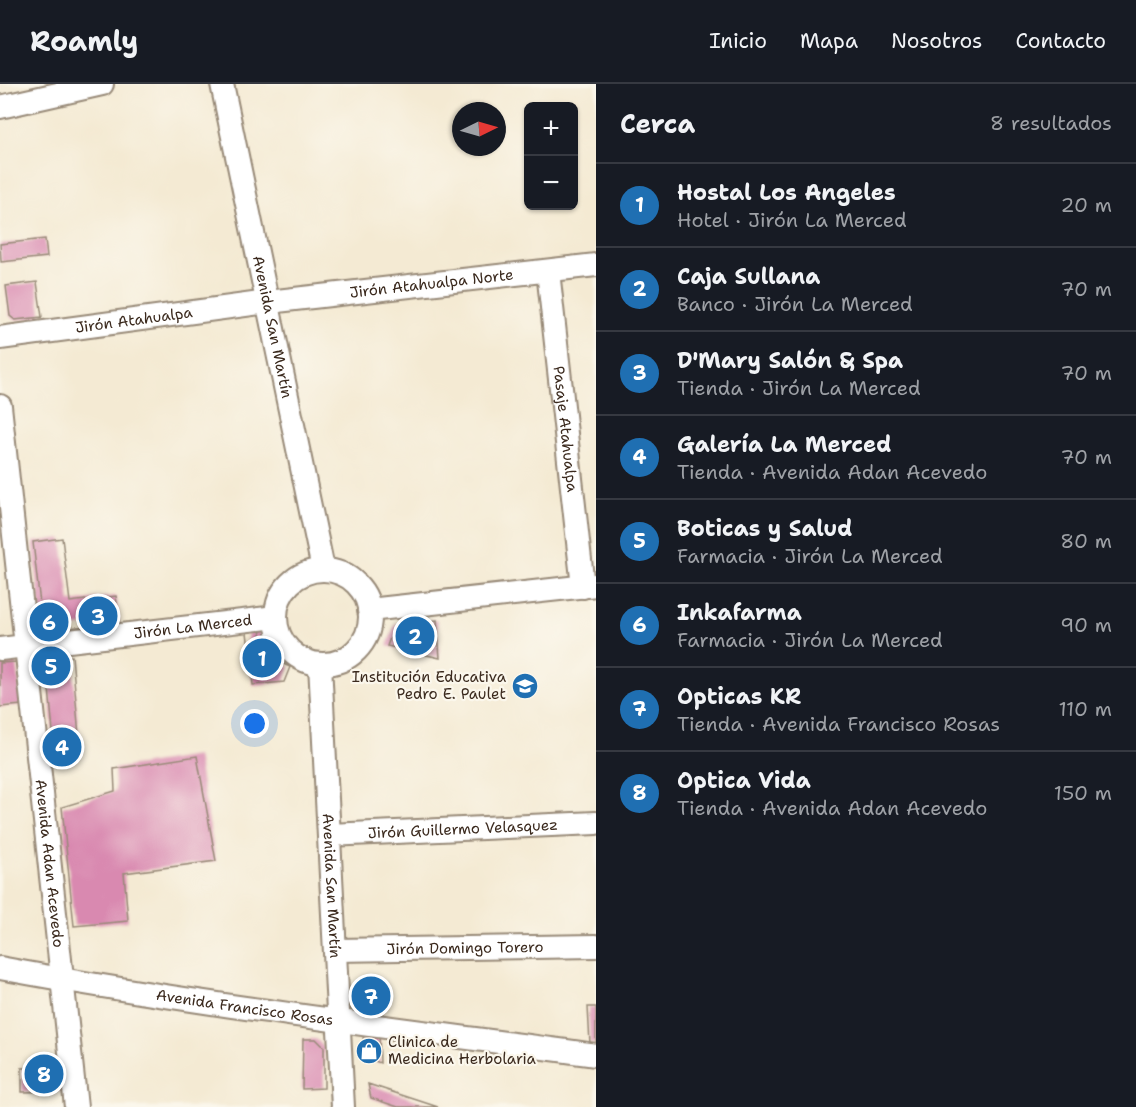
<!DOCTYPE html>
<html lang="es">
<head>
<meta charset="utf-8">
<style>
  body { margin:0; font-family:"Shantell Sans",sans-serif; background:#20242c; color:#f1f3f6 }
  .controls { position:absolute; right:18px; top:18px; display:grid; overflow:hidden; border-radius:9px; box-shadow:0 2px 4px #0004 }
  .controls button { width:54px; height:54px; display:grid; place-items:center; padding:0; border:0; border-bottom:2px solid #363941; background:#171b24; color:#f1f3f6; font:30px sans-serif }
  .compass { position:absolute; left:452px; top:18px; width:54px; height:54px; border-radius:50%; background:#171b24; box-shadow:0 2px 4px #0004; rotate:85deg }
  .you { position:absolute; left:255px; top:640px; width:21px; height:21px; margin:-15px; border:4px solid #fff; border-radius:50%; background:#1a73e8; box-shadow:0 0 0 9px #1a73e833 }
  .badge { display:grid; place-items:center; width:39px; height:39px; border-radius:50%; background:#1f6fb2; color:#fff; font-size:20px; font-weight:700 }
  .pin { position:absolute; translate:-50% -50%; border:3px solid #fff; box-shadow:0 2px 6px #0006 }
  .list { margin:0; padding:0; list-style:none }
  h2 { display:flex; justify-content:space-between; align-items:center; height:78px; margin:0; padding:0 24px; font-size:26px }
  h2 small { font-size:20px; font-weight:400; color:#9ea1a6 }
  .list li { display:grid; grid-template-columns:39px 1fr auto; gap:18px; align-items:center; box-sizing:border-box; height:84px; padding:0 24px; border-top:2px solid #363941 }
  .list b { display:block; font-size:22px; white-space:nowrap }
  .list p { margin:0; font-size:20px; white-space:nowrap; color:#9ea1a6 }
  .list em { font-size:20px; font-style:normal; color:#9ea1a6 }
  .map { position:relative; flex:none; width:596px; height:1023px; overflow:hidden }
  header { display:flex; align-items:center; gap:36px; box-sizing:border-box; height:84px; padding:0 30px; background:#171b24; border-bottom:2px solid #363941 }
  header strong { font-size:28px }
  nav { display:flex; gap:33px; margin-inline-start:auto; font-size:21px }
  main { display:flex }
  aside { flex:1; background:#171b24 }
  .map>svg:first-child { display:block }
  .building { fill:#d989b0 }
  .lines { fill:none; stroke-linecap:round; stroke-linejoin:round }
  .minor-casing { stroke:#988a78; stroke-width:26 }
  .minor { stroke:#fff; stroke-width:22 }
  .labels { text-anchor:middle; stroke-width:4.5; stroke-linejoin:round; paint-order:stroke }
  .street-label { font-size:15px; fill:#3b2a1e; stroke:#fbf7ec }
  .poi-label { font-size:15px; fill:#3b2a1e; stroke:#fbf7ec; text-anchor:end }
</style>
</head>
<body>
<header>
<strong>Roamly</strong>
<nav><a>Inicio</a><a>Mapa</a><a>Nosotros</a><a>Contacto</a></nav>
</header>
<main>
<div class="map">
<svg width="596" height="1023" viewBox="0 0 596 1023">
  <rect width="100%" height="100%" fill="#fbf7ec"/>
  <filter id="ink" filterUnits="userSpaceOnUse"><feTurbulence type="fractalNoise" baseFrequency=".0167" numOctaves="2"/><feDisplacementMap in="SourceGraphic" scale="12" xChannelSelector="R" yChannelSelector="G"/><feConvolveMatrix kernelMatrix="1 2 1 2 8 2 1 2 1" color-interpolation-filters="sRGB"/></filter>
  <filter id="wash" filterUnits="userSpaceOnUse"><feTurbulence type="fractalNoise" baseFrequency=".008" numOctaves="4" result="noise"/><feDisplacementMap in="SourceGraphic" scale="24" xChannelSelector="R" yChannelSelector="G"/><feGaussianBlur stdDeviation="1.35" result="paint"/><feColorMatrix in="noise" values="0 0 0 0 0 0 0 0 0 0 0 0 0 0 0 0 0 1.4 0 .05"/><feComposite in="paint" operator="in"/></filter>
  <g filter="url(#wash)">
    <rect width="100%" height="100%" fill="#f4ead3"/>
    <g id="blocks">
      <path class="building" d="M45,155L47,173L1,178L0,160Z
        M37,198L42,233L15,236L10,232L6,202Z
        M62,454L70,518L116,512L119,538L43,547L33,458Z
        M437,536L440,574L387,562L395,541Z
        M260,546L263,558L270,570L279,578L290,583L284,598L253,601L247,548Z
        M72,572L80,663H72V668L55,670L47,582L53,574Z
        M17,578L22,621L0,623V579Z
        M197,672L216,777L124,789L128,837L74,842L62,723L115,707L114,685Z
        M362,903H380V926L368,925L362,922Z
        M588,923H596V959L590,960Z
        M379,947L380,979L364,973L363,948Z
        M303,955H316L324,963V1004L302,1005Z
        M67,983V1007L22,1008V984Z
        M368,1000L438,1023H398L371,1014Z"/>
    </g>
  </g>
  <g filter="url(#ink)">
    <use href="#blocks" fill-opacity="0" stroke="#988a78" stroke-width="1.5"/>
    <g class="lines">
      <defs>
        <g id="minor">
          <path id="s1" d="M222,0L323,485"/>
          <path d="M0,23L102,0"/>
          <path id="s2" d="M548,187L583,503"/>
          <path id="s3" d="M0,254L268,218L596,181"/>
          <path id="s4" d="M0,322L76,1023"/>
          <circle cx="323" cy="533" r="47"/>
          <path d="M369,526L596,501"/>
          <path id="s5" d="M0,565L276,533"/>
          <path id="s6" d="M320,580L343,1023"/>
          <path id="s7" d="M329,751L596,739"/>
          <path id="s8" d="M335,866L596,862"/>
          <path id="s9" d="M0,884C197,921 397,944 596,971"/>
        </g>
      </defs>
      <use href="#minor" class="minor-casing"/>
      <use href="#minor" class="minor"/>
    </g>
  </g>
  <defs>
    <symbol id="school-disc" viewBox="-11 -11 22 22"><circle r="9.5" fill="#1f6fb2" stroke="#fbf7ec"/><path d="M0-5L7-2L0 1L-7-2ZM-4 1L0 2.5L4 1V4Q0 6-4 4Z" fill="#fff"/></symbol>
    <symbol id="shop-disc" viewBox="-11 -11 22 22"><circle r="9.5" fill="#1f6fb2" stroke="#fbf7ec"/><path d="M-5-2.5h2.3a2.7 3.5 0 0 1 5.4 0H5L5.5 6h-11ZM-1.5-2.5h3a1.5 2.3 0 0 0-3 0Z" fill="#fff"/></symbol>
  </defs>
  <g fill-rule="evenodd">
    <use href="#school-disc" x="510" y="587" width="30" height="30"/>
    <use href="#shop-disc" x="354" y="952" width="30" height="30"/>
  </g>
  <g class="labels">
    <g class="street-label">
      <text dy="5" stroke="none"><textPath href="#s3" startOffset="435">Jirón Atahualpa Norte</textPath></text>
      <text dy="5" stroke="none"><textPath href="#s3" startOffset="135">Jirón Atahualpa</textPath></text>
      <text dy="5" stroke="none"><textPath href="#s1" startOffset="248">Avenida San Martín</textPath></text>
      <text dy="5" stroke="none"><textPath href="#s2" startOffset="159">Pasaje Atahualpa</textPath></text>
      <text dy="5" stroke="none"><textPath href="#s5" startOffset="194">Jirón La Merced</textPath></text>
      <text dy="5" stroke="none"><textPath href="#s7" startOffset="134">Jirón Guillermo Velasquez</textPath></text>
      <text dy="5" stroke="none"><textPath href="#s4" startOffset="460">Avenida Adan Acevedo</textPath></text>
      <text dy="5" stroke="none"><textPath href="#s6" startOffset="222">Avenida San Martín</textPath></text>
      <text dy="5" stroke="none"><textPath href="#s8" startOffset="130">Jirón Domingo Torero</textPath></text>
      <text dy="5" stroke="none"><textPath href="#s9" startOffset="248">Avenida Francisco Rosas</textPath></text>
    </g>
    <g class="poi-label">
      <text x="506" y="598">Institución Educativa<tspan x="506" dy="17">Pedro E. Paulet</tspan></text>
      <text x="388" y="963" text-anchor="start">Clinica de<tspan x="388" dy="17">Medicina Herbolaria</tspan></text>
    </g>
  </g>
</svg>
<div class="controls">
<button>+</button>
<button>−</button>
</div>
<svg class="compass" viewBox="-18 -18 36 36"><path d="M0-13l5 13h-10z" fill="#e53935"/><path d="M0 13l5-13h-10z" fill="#9ea1a6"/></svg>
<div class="you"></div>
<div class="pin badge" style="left:262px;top:574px">1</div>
<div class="pin badge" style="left:415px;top:552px">2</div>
<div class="pin badge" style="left:98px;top:532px">3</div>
<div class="pin badge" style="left:62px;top:663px">4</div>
<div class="pin badge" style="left:51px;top:582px">5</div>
<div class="pin badge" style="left:49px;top:538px">6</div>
<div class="pin badge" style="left:371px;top:912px">7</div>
<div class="pin badge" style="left:44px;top:990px">8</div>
</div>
<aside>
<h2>Cerca<small>8 resultados</small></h2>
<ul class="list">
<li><span class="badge">1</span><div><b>Hostal Los Angeles</b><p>Hotel · Jirón La Merced</p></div><em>20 m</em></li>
<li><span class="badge">2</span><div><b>Caja Sullana</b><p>Banco · Jirón La Merced</p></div><em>70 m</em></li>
<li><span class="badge">3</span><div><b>D'Mary Salón &amp; Spa</b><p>Tienda · Jirón La Merced</p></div><em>70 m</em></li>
<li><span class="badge">4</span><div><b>Galería La Merced</b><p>Tienda · Avenida Adan Acevedo</p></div><em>70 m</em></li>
<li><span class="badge">5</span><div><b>Boticas y Salud</b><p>Farmacia · Jirón La Merced</p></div><em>80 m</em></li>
<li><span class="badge">6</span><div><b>Inkafarma</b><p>Farmacia · Jirón La Merced</p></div><em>90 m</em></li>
<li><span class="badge">7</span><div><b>Opticas KR</b><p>Tienda · Avenida Francisco Rosas</p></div><em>110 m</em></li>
<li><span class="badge">8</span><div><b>Optica Vida</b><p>Tienda · Avenida Adan Acevedo</p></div><em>150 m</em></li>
</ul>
</aside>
</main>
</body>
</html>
